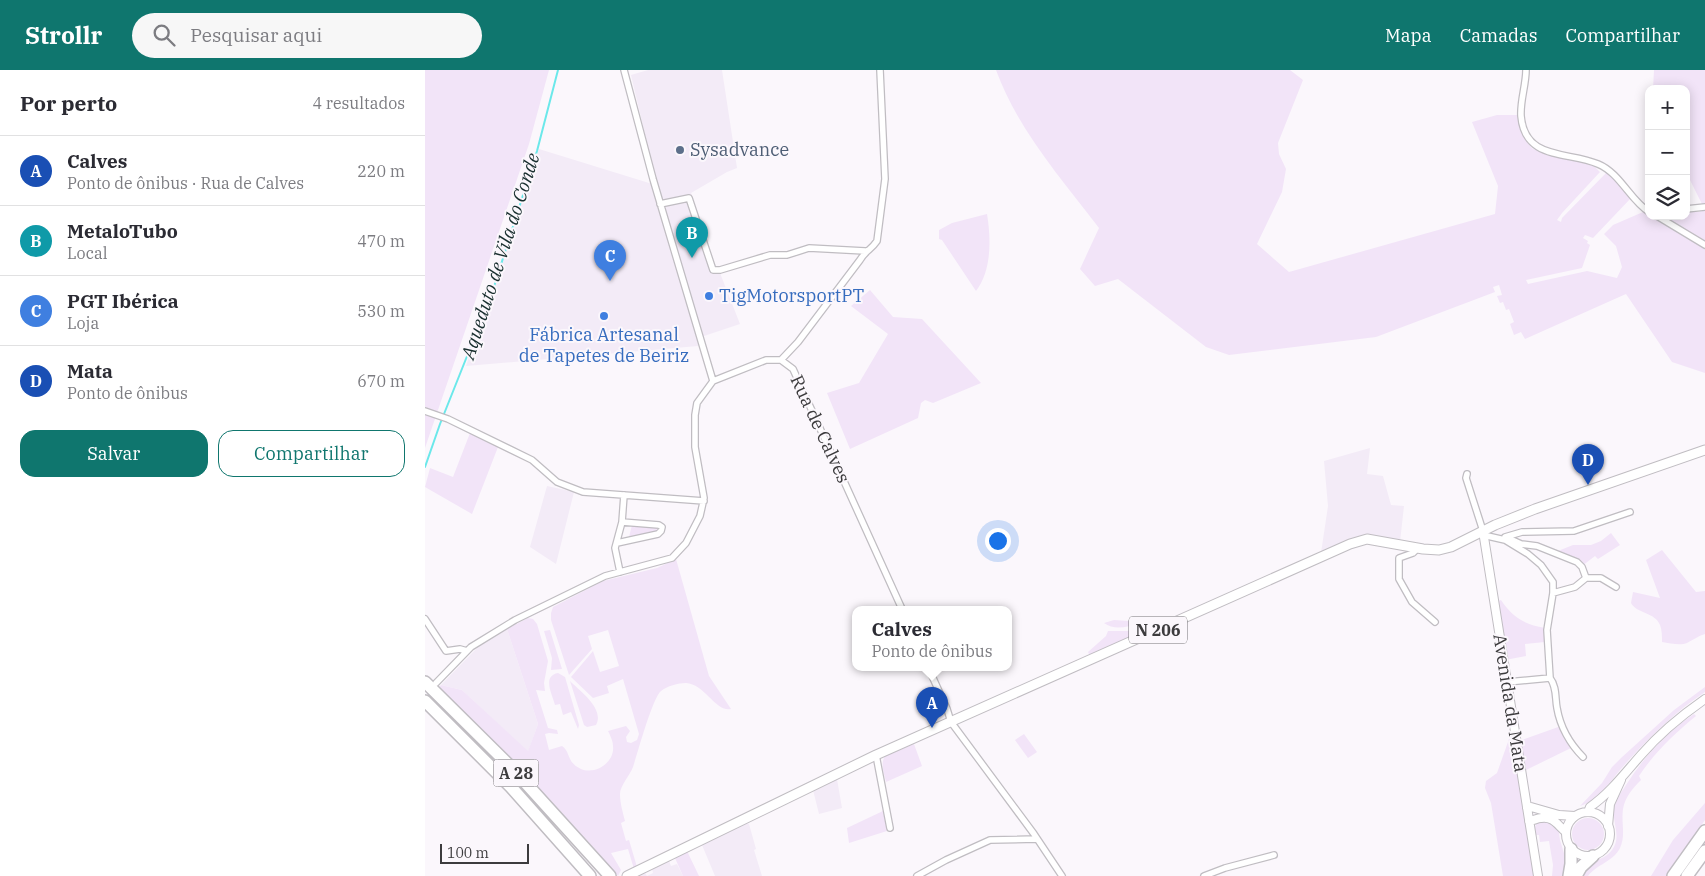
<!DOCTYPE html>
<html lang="pt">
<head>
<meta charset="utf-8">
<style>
  body { margin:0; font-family:"IBM Plex Serif",serif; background:#f7f7f7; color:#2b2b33 }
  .controls { position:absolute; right:15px; top:15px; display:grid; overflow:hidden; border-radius:10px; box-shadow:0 2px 12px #0003 }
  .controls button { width:45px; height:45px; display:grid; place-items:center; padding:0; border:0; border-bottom:1px solid #e1e1e2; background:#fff; color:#2b2b33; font:25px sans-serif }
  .scale { position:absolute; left:15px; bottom:12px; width:89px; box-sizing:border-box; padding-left:5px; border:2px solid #3c3b3d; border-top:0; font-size:14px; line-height:18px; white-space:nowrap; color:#3c3b3d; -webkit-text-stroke:4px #fbf7fc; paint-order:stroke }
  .you { position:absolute; left:572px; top:470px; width:18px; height:18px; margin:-12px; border:4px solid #fff; border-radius:50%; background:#1a73e8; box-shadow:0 0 0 8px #1a73e833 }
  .badge { display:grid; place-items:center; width:32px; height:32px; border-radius:50%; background:#0f766e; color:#fff; font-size:16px; font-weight:700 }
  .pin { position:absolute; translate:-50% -41px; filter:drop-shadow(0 1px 2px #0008) }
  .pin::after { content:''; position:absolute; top:26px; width:18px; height:15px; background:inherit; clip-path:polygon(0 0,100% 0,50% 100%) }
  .popup { position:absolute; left:427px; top:536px; width:160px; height:65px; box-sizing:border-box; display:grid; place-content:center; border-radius:10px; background:#fff; filter:drop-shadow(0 1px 4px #0005); font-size:16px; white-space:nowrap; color:#7c7c81 }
  .popup b { font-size:19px; color:#2b2b33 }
  .popup::after { content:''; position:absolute; left:50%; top:100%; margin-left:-10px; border:10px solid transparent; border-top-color:#fff }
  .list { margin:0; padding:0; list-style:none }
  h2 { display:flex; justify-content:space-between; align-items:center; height:65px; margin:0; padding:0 20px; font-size:21px }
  h2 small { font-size:16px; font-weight:400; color:#7c7c81 }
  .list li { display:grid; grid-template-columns:32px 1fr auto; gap:15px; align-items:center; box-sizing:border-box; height:70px; padding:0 20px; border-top:1px solid #e1e1e2 }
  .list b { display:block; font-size:19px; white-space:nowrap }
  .list p { margin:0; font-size:16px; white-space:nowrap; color:#7c7c81 }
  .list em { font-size:16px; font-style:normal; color:#7c7c81 }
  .actions { display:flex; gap:10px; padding:15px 20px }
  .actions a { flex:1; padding:11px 0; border:1px solid #0f766e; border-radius:15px; text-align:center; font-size:18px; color:#0f766e }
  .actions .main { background:#0f766e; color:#fff }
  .icon { flex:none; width:28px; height:28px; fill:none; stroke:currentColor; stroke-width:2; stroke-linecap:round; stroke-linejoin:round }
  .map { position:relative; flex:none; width:1280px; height:806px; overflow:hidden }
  header { display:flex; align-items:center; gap:30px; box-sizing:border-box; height:70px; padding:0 25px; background:#0f766e; color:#fff }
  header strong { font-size:24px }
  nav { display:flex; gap:28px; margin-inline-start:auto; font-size:18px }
  .search { width:350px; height:45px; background:#f7f7f7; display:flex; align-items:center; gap:12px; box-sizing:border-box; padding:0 18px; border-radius:28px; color:#7c7c81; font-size:19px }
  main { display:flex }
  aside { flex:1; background:#fff }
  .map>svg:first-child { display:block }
  .built { fill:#f3ebf7 }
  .green { fill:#f2e4f8 }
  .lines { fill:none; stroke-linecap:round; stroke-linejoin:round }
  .stream { stroke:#6be8ea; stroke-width:2 }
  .minor-casing { stroke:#c0bdc2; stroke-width:8 }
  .tertiary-casing { stroke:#c0bdc2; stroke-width:10 }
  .primary-casing { stroke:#c0bdc2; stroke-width:11 }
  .motorway-casing { stroke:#c0bdc2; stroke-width:14 }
  .minor { stroke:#fff; stroke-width:5.5 }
  .tertiary { stroke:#fff; stroke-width:8 }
  .primary { stroke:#fff; stroke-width:9 }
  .motorway { stroke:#fff; stroke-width:11 }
  .service-dot { fill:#5c6f8a; stroke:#fbf7fc; stroke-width:2 }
  .shop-dot { fill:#3f7fe0; stroke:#fbf7fc; stroke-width:2 }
  .labels { text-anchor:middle; stroke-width:4; stroke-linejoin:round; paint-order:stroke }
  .shield { fill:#fbf7fc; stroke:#757376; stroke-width:1 }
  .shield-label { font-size:16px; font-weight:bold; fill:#3c3b3d }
  .service-label { font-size:18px; fill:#4e5e75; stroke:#fbf7fc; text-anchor:start }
  .shop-label { font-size:18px; fill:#366cbe; stroke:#fbf7fc; text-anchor:start }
  .street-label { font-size:18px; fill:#3c3b3d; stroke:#fbf7fc }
  .water-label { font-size:19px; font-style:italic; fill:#182e2e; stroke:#fbf7fc }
</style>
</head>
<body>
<header>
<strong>Strollr</strong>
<div class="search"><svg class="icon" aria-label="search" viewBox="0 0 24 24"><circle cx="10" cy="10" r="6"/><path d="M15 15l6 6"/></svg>Pesquisar aqui</div>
<nav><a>Mapa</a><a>Camadas</a><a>Compartilhar</a></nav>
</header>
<main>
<aside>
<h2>Por perto<small>4 resultados</small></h2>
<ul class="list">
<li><span class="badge" style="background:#1a4fb4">A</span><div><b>Calves</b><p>Ponto de ônibus · Rua de Calves</p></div><em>220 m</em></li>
<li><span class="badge" style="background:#0f9aa8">B</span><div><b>MetaloTubo</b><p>Local</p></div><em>470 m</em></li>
<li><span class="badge" style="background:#3f7fe0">C</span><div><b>PGT Ibérica</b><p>Loja</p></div><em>530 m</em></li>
<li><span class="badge" style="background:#1a4fb4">D</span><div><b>Mata</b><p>Ponto de ônibus</p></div><em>670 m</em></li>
</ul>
<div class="actions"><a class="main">Salvar</a><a>Compartilhar</a></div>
</aside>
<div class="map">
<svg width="1280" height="806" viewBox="0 0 1280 806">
  <rect width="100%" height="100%" fill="#fbf7fc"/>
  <path class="built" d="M223,0H297L312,98L302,102L266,123L287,194L295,203L315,254L279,266L273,276L41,296L114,79L224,113L231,111L206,5Z
    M945,378L942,404L958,406L966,435L979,436L975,472L947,467L896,483L903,436L899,391Z
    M122,416L149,422L131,494L105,477Z
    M82,559L113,654L103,682L37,620L16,615L53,577Z
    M412,709L417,738L394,744L388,720Z
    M321,753L324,754L331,779L329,780L337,806H290L277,775Z
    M244,791L246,796L252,794L258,806H213L220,803L222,806L228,803L227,799Z"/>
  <path class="green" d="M0,0H124L104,74L0,378Z
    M571,0H865L878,10L853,73L854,84L861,99L857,122L832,174L864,202L1070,144L1073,116L1047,52L1072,45H1093C1095,58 1098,69 1108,79L1168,95L1175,102L1137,143L1132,150L1136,152L1137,148L1182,102L1206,128L1168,168L1160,165L1158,168L1163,171L1162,173L1165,175L1157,198L1101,210L1103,214L1162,201L1192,208L1197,197L1191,176L1179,164L1188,155L1218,142L1280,179V303L1247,292L1201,224L1100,269L1096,262L1089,265L1085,254L1089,252L1084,239L1081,240L1078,232L1075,233L1072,226L1077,225L1074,215L1068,217L1070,222L951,267L804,285L781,277L693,209L670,216L655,199L674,158C636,108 593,60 571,0Z
    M1229,0H1280V133L1277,134L1261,102V40L1263,38L1261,19H1228Z
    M1280,140V171L1238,146H1261V142H1274Z
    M562,144C566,168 567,200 551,221L517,170L514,169V160L527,153Z
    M445,220L468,247L497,249L556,313L508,333L500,330L496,333L493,348L425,379L402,323L434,313L463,264L426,236Z
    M45,363L73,377L47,444L0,417L5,398L28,407Z
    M207,455L232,457V461L204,467Z
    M1186,463L1195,475L1173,489L1170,486L1157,496L1133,481L1148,475H1166L1176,471Z
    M1237,480L1271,522L1280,521V564C1273,566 1268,570 1262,573C1255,576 1245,573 1237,572C1237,567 1237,560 1235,555C1230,542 1212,544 1206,533L1208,522L1235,528L1221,490Z
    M251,489L284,606L306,639C290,642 280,614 261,613C253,613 242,616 236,621C227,629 213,682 208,697C205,705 195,716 195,724C195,733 198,743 200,751L196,753L201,771L204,770L212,797L209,799L203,779L186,783L196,800L193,806C137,740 75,678 14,617L16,615L37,620L103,681L113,654L82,559L103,548L108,549L112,554L123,591L119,613L120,621L111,620L123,658L132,660L133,664L124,663L120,664L124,680L137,676C146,682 141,692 156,699C171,705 190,692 188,676C188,671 185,665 183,661L201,656L205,661L201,667L202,672L206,673L212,670L214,664L198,609L182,616L184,623L168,628L146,607L168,581L175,602L194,596L183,560L163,566L167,579L144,605L126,550V543L128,537L178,511L232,498Z
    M1076,530C1088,548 1099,554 1120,558V572L1100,574L1101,586L1080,590L1071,532Z
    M689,550L703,551L711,555C701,557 688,560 679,553Z
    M714,559L717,563L665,586L663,582L681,566L683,561H702Z
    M125,560L137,599L126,600L127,588L119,561Z
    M133,603L140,607L154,655L153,659L146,642L138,645L135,634L130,635C127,624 117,606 133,603Z
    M145,611C155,621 180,639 171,655L162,657L159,655Z
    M1280,617V622C1251,641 1226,666 1202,692C1188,707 1175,730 1155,736L1177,713L1187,697L1196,688L1249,640Z
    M1269,644L1271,646C1249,664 1230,682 1214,706L1216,710C1208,718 1200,727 1198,739C1196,753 1201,765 1195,778C1188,792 1172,794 1163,806H1155C1159,801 1163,795 1168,792C1176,788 1182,787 1187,780C1197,766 1187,754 1189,739C1190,730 1196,723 1201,715C1219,687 1241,662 1269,644Z
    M1136,656L1146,678L1099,701L1094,671Z
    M599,664L612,682L603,688L590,670Z
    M1084,669L1089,671L1110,806H1078L1066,733L1060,718L1061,711L1072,703Z
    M489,674L497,696L461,712C459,703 455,694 460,686Z
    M1280,733V750L1241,806H1226L1248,770Z
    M458,741L462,761L424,773L422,758Z
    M1147 764a16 16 0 1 1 32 0a16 16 0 1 1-32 0Z
    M1122,749L1133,757L1135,770L1141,790L1140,806H1127L1128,795L1124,771L1115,772L1114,765H1109C1109,755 1112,750 1122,749Z
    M262,781L274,806H258L250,788Z"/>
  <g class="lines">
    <path class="stream" d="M0,397L15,354L66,226L112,81L133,0"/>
    <defs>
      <path id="minor" d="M199,0L228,109L288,311
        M1101,0C1101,15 1095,31 1096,46C1100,91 1143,81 1173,94C1195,103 1205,130 1224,142
        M235,134L264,128L288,200H295L345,185H362L384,178L440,181
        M1261,139L1280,137
        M1232,146L1280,175
        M356,290L373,272L435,190C441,180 446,180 452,171L460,109L455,0
        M0,341L23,349L107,390L132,412L158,422L279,431
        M1042,404L1041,408L1058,461
        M1058,465L1080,470L1103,484L1116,495L1128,512V523L1122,560L1125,608
        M1080,467L1097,462L1149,461L1205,442
        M1085,469L1096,474L1112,476L1152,492L1157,497L1161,508
        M192,473L233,464L236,461L237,457L234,455L197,452
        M993,478L988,483L974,488V509L987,532L1010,552
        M195,502L190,478L197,452L199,425
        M1161,508H1176L1191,517
        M1128,523L1150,517L1161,508
        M0,549L21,581L35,579L42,581
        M503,597L522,639L526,652L609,764L637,806
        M1125,608C1132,617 1130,628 1132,638C1135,656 1145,674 1158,687
        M1082,612L1125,608
        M11,613L46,577L90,550L180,506L247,488L261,473L275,446L279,428L270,377V345L272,333L288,311L341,290H356L368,299L477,539
        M451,685L465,758
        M492,806L521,790L565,770L612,769
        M779,806L800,798L849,785"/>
      <path id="tertiary" d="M1058,461L1113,806
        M1102,738L1106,737L1134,745L1150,746
        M1141 764a22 22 0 1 1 44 0a22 22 0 1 1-44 0Z
        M1163,742L1165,737C1185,723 1200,703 1216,685C1235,663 1257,645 1280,629
        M1104,751C1108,751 1112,748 1116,748C1129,746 1133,756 1141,762
        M1183,756L1185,734L1196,710"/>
      <path id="primary" d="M202,806L451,685L925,474L942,469L998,479L1014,480L1026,477L1070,455L1110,439L1280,380"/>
      <path id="motorway" d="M0,612L88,699L185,806
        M0,631L86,717L165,806
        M1144,806L1146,794V779
        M1151,806L1156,797L1168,786
        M1248,806L1280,761
        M1262,806L1280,781"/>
    </defs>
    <use href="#minor" class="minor-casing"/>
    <use href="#tertiary" class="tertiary-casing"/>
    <use href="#primary" class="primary-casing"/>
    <use href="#motorway" class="motorway-casing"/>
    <use href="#minor" class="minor"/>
    <use href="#tertiary" class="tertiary"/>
    <use href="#primary" class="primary"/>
    <use href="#motorway" class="motorway"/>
  </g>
  <circle class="service-dot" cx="255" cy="80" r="5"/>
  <g class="shop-dot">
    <circle cx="284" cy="226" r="5"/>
    <circle cx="179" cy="246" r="5"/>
  </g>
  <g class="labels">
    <g class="shield">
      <rect x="704" y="546.5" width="58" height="27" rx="4"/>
      <rect x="68.5" y="689.5" width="45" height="27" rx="4"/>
    </g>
    <g class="shield-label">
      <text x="733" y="566">N 206</text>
      <text x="91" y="709">A 28</text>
    </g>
    <g class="service-label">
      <text x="265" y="86">Sysadvance</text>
    </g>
    <g class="shop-label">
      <text x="294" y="232">TigMotorsportPT</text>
      <text x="179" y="271" text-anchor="middle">Fábrica Artesanal<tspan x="179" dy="21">de Tapetes de Beiriz</tspan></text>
    </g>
    <g class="street-label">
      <text transform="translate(395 359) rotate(65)" y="6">Rua de Calves</text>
      <text transform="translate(1085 633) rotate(81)" y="6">Avenida da Mata</text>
    </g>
    <g class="water-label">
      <text transform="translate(75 186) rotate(-72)" y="7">Aqueduto de Vila do Conde</text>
    </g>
  </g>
</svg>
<div class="controls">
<button>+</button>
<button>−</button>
<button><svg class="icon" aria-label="layers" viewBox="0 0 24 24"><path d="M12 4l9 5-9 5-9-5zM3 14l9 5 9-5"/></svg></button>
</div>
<div class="scale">100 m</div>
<div class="you"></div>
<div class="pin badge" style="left:507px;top:658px;background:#1a4fb4">A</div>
<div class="popup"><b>Calves</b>Ponto de ônibus</div>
<div class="pin badge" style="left:267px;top:188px;background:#0f9aa8">B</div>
<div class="pin badge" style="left:185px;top:211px;background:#3f7fe0">C</div>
<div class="pin badge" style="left:1163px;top:415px;background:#1a4fb4">D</div>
</div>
</main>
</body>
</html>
